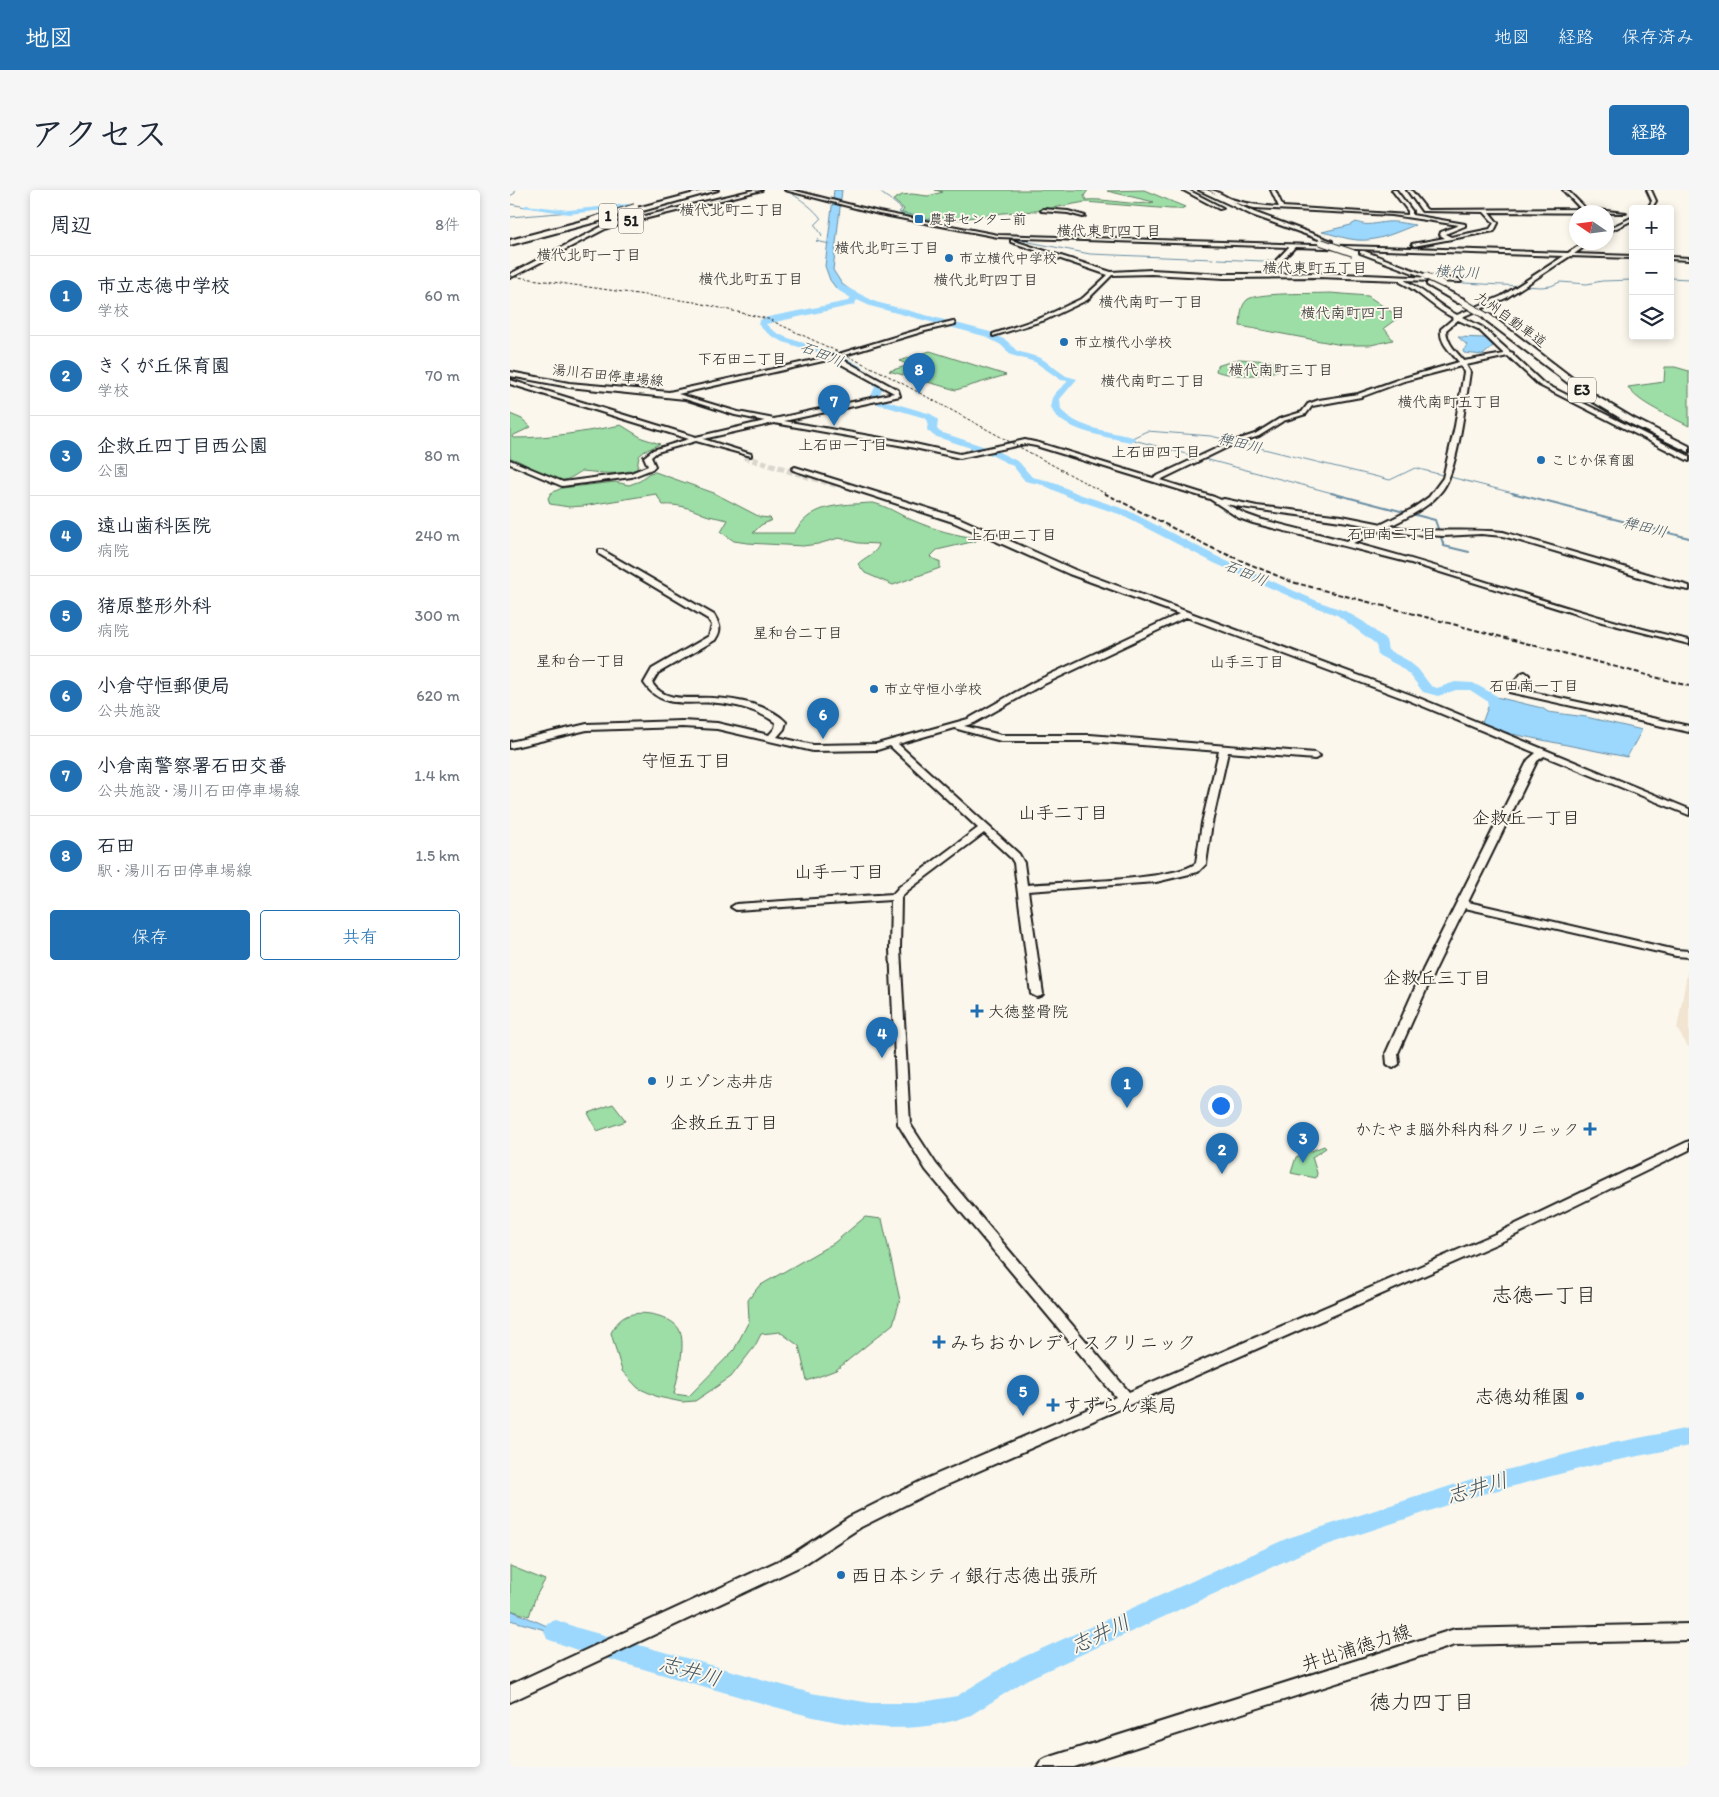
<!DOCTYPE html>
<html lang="ja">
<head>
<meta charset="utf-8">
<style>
  body { margin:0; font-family:Itim,"Klee One",sans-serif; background:#f6f6f7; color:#1f2937 }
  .controls { position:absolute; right:15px; top:15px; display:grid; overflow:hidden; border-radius:5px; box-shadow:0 2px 8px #0003 }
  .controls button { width:45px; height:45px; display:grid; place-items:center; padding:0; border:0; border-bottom:1px solid #e0e1e3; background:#fff; color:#1f2937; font:25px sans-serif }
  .compass { position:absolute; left:1059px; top:15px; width:45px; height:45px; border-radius:50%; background:#fff; box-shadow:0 2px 8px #0003; rotate:283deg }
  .you { position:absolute; left:710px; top:915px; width:18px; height:18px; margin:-12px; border:4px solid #fff; border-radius:50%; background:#1a73e8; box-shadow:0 0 0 8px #1a73e833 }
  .badge { display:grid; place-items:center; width:32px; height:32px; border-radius:50%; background:#1f6fb2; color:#fff; font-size:16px; font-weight:700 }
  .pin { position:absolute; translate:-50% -41px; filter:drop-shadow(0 1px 2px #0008) }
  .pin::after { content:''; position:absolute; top:26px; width:18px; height:15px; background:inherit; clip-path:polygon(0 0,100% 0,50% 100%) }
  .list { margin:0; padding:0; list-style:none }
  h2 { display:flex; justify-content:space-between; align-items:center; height:65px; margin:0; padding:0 20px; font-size:21px }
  h2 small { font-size:16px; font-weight:400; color:#747a83 }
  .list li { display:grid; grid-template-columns:32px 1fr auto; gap:15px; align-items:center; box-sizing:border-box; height:80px; padding:0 20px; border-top:1px solid #e0e1e3 }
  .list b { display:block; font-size:19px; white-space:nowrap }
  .list p { margin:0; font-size:16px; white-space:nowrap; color:#747a83 }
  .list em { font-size:16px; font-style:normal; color:#747a83 }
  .actions { display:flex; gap:10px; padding:15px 20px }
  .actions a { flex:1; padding:11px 0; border:1px solid #1f6fb2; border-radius:5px; text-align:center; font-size:18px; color:#1f6fb2 }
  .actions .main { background:#1f6fb2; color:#fff }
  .icon { flex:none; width:28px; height:28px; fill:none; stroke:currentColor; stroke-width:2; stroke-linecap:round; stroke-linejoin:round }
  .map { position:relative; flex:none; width:1179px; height:1577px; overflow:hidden; border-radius:5px }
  header { display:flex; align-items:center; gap:30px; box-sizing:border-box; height:70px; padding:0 25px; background:#1f6fb2; color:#fff }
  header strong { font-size:24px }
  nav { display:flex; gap:28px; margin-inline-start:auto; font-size:18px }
  .intro { display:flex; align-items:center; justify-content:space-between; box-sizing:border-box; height:120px; padding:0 30px }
  h1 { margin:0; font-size:35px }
  .button { padding:12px 22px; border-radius:5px; background:#1f6fb2; color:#fff; font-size:18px; font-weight:700 }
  main { display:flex; gap:30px; padding:0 30px }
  aside { flex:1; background:#fff; border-radius:5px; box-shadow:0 2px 8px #0003 }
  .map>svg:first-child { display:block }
  .built { fill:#f1e4d0 }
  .green { fill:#9ddda6; stroke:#5c7c61 }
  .water { fill:#9cd8fd; stroke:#698da3 }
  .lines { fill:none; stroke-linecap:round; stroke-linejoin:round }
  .stream-far1 { stroke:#698da3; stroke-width:1 }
  .stream { stroke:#698da3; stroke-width:2 }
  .river { fill:#9cd8fd; fill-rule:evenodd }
  .secondary-tunnel { stroke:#dad6cd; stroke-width:6; stroke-dasharray:6 3; stroke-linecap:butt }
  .secondary-casing { stroke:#1c1c1c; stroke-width:4 }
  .primary-casing { stroke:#1c1c1c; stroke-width:4 }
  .highway-casing { stroke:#1c1c1c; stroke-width:4 }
  .secondary { fill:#fbf7ec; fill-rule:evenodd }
  .primary { fill:#fbf7ec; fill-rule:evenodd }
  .highway { fill:#fbf7ec; fill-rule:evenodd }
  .rail-far1 { stroke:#1c1c1c; stroke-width:1; stroke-dasharray:3 2; stroke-linecap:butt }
  .rail { stroke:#1c1c1c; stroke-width:2; stroke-dasharray:5 2.5; stroke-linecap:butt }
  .highway-bridge-casing { stroke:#1c1c1c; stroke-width:8; stroke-linecap:butt }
  .highway-bridge { stroke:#fbf7ec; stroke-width:6 }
  .poi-dot { fill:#1f6fb2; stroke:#fbf7ec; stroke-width:2 }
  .labels { text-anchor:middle; stroke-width:4; stroke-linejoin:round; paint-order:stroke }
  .far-poi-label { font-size:14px; fill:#1c1c1c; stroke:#fbf7ec; text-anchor:start }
  .far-street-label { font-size:14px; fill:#1c1c1c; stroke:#fbf7ec }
  .far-neighbourhood-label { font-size:15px; fill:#1c1c1c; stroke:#fbf7ec }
  .shield { fill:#fbf7ec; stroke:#5f5e5a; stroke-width:1 }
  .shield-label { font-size:15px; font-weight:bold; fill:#1c1c1c }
  .far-water-label { font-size:15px; font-style:italic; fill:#425460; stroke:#fbf7ec }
  .poi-label { font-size:16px; fill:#1c1c1c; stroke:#fbf7ec; text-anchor:start }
  .neighbourhood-label { font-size:18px; fill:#1c1c1c; stroke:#fbf7ec }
  .near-poi-label { font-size:19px; fill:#1c1c1c; stroke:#fbf7ec; text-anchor:start }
  .near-street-label { font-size:19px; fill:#1c1c1c; stroke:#fbf7ec }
  .near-neighbourhood-label { font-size:21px; fill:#1c1c1c; stroke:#fbf7ec }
  .near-water-label { font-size:21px; font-style:italic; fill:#425460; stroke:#fbf7ec }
</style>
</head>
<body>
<header>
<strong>地図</strong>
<nav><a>地図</a><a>経路</a><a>保存済み</a></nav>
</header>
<div class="intro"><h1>アクセス</h1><a class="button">経路</a></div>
<main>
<aside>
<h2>周辺<small>8件</small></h2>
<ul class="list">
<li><span class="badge">1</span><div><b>市立志徳中学校</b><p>学校</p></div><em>60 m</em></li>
<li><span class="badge">2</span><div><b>きくが丘保育園</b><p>学校</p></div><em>70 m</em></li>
<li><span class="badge">3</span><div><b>企救丘四丁目西公園</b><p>公園</p></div><em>80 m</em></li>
<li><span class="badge">4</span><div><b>遠山歯科医院</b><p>病院</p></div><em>240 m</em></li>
<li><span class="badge">5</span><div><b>猪原整形外科</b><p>病院</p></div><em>300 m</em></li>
<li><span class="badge">6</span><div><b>小倉守恒郵便局</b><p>公共施設</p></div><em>620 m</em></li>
<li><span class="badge">7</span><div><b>小倉南警察署石田交番</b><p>公共施設 · 湯川石田停車場線</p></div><em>1.4 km</em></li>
<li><span class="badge">8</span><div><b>石田</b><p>駅 · 湯川石田停車場線</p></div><em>1.5 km</em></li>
</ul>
<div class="actions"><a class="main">保存</a><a>共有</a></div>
</aside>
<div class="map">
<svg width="1179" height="1577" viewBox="0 0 1179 1577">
  <rect width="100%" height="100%" fill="#fbf7ec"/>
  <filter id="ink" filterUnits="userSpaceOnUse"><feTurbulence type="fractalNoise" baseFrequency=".02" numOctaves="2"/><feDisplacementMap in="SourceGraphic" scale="10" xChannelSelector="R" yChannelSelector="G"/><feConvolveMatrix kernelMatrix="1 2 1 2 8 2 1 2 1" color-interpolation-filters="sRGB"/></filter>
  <g filter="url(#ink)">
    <path class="built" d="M1179,773V858L1167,839Z"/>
    <path class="green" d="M425,0H578L574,6L576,10C597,8 625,17 644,12L597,1L634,0L675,17L671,19H661L575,12L526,21L493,23L444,30L433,28L421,31L390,25L394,19L383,10L392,5L402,4L418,6L433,2Z
      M820,103L858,106L889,127L874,138L883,150L861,155H832L730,136C731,128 730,116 737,110C745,102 805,104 820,103Z
      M420,161L496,185L446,200L379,181L400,175L389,171Z
      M729,169L762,171L773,176C764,188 719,187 706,181L707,176Z
      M1155,177H1165L1179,181V236C1162,227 1127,213 1118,197L1154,192Z
      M0,224L12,229L21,237L2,246L3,248C40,248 74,242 111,235L132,248L150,254L135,261L129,266L127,279C103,286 96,283 72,281C68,283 63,287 58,289C43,296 16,271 0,268Z
      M145,282L204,303L250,327L260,328L262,330L251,335L243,343H284C299,319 317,316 343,314C349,314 357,313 363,313C377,316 388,324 402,330C423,339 446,346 469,348L466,351L427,360L420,367L430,372V378L383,395L355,383L348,374C354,367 367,364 369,354L348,353L329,348L308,354L293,356L237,353L224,351L211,342L218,330C210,328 200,327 193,324C180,318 168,314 153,315L146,304L73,316L59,317L40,314L38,308L41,303L52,298L105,292L119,295L130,291L139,283Z
      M103,914L116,931L87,941L78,923Z
      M814,956L816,958L802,967L807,983L806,988L781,983L786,967Z
      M355,1027L372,1029L390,1110L383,1134L326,1180L297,1191L289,1156L270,1142L251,1144L245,1156L221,1187L185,1211L172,1212L148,1207L128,1198L112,1181L101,1143C105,1135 110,1128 119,1125C133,1120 161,1126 169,1139C177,1154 167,1188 164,1204L179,1206L224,1160L239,1131L238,1110L249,1096L324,1053Z
      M0,1376L35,1390L26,1406L19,1426L0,1420Z"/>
    <path class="water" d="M324,0H332L323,80L332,94L350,107L347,108L338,105L326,98L320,90L315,76Z
      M846,32C858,37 865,33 877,32C886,31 896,34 905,35C887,42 867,52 847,50C835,49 823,44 812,42L841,35Z
      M948,147L975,148L983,156L973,165L954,163L953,161L957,155Z
      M982,506L1032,518L1038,522L1076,527L1132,540L1117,567L997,543L972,533Z
      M0,1420L67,1449L0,1430Z"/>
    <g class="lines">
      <path class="stream-far1" d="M279,2C288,7 306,20 311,29L305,35L312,45L306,51L320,54
        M371,3L381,10
        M0,6L5,3V0
        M382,11L392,19L389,22L402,25
        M0,14L16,17
        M90,25L106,18
        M403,25L432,32
        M0,27L61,22
        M437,34L476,42
        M479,43L481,44
        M499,48L580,64L703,69
        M0,50L83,28
        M708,69L775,72L776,74L770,78L767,84
        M774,87L926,92
        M1160,88L1179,89
        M934,92L1031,97L1041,96L1050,92L1077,94L1092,91L1123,90
        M620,249L637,241L701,246L880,290L905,278L1007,304
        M620,249L826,304"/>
      <path class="stream" d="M821,303L925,330L934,356L959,362
        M1002,303L1179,348"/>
      <path class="river" d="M118,14L121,16L120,17L59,24L13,17L16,15L59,20Z
        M326,95H332L366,112L480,142L497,151L507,161L531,168L556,186L567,189L550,209L551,220C569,239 599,241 623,247L625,249L620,252C601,248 538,239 541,212C542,203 552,198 558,191L551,190L525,172L501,165L491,155L474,146L360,116L347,110L344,115L256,134C267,147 285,150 301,155C328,164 356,174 373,197L368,208L365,209L361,206L365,197C351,181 333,172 313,164C290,156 264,154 248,134L250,130L258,127L338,111L341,108L326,99Z
        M370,209L421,224L428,230L427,239L430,242L485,260L509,272L522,287L540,291L569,304L617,320L712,369L807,411L835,421L854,432L876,450L878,460L897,470L908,479L921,496L927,498L945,492L963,493L987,506L992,522L987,527H977L976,524L979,520L977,511L960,500H946L928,506L913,502L900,485L889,476L868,465L866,454L827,425L799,415L704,373L609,324L561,308L533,295L515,291L503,276L479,264L424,246L417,240L418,231L415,228L367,214L366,212Z
        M1179,1238V1256L1088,1274L965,1306L793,1363L518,1489L461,1525C380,1556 291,1524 213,1502C164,1488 116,1474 67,1460L37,1449L34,1441L37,1433L46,1430L68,1438L301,1503L361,1513H406L447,1506L500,1473L778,1348L965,1288L1088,1256Z"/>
      <path class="secondary-tunnel" d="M234,267L326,295"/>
      <defs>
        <path id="secondary" d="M201,0H208L125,23L121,22Z
          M275,0H282L369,22L488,45L1058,63L1075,52H1081L1064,64L1123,66V68L1060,66L996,108L952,127L972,137L1000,162L1003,163V165L1033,193L1179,266V271L1029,195L998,166L956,175L960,182C956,208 948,279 933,299C920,317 900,326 880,336C919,344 955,338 993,342L1179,396V400L1157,396L1092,375L993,346L971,344L934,346L900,344L874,339L843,353C956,382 1065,425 1179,450V454L1092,432L901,373L743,333L729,328L700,309L526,256L515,254L450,268L400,257L264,233L193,249L241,264V266L186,251L147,262L141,267L145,276L142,279L122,287L52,296L0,274V270L53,292L121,283L138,276L134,267L143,260L179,249L0,194V190L186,247L255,231L225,225L175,209L59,197L0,186V182L59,193L159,202L322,166L411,139L443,131L445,134L415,141L328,167L388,200L390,206L274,231L400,253L450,264L515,250L529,253L643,288L718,253L745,244L769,229L792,222L798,214L809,210L848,204L890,189L949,172C941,162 929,153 931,139L944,128C924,119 911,102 890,92V90L808,87L714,88L641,84L602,85L577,110L535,130L483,146V144L531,128L573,108L598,85L501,52V50L601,82L641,80L714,84H753L779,57L488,47L369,24ZM785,57L1054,66L992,106L947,125C928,116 915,100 894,90L951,92L949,89L808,83L759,84ZM948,130L968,139L994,164L954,171C946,161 937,154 936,140ZM322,169L384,203L264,229L228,222L168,204ZM951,176L954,182L945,236L933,288L919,307L902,319L872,334L832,326L747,316L714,309L711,310L704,307L650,290L722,255L749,246L773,231L796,224L802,216L851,207L894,191ZM716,314C766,324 816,327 866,337L836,351L749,329L735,324Z
          M673,0H678L713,18L709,19Z
          M699,0C707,0 713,6 721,9C737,14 752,16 769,17L761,0H765L773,17L898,25V21L882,0H886L902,21V25L955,34V36L935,44L941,47L980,39L984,33L974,22L912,21L897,0H901L916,19L918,20L1071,19L1053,0H1057L1076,19L1116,23L979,22L988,33L984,41L904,56L902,54L935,48L930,45L931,42L949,35L882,25L744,18L715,10Z
          M1137,0H1141L1146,11L1141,19H1137L1142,11Z
          M533,19L558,21L575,26L573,27L558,23L531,21Z
          M95,25L97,27L0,52V50Z
          M1123,27V30L1096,43V40Z
          M1160,67L1179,68V70L1160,69Z
          M285,277L449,328L565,380L904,506L1179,619V625L1034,566L1027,571L958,712L1166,760L1179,761V767L1166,766L955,718L925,780L888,863L889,874L883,878L877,874L876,863L913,780L1018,570L1026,563L898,510L676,427L530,496L464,533L454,536L491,545H580L805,563L810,566L805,569L718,562L702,633L696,674L688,682L646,692L518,701L533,804L531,806L527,807L521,804L504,673L501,668L474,643L397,701L391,707L390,759L400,934L426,974L619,1202L985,1044L1179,951V960L995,1050L423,1301L351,1337L293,1375L0,1512V1495L281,1365L339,1327L411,1291L606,1207L416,980L388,934L380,759L381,710L226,720L221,717L226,714L383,704L389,697L468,638L380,556L367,560L303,561L207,539L172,537L77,540L0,558V552L77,534L172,531L207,533L259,545L265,538L266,533C250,521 228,515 208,513C180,510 152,521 134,493L142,479L199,446L202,435L198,429L89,364V360H92L204,425C210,435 212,440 205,450L148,483L142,493C156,514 182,506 203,508C226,509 260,515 276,532L274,539L267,547L303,555L367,554L458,529L524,492L669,424L559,384L443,332L283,280L282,279ZM444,538L491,551H580L709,561L692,633L686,673C665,691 550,692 517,695L514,673L509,664L388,554Z
          M1015,482L1019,485L1008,499L1179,536V542L999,502V498L1012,483Z
          M1179,1434V1450L945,1455L564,1577H528L531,1571L537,1568L945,1439Z"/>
        <path id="primary" d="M244,0H252L97,38L0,88V84L93,36Z"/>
        <path id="highway" d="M196,0H206L0,55V51Z
          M689,0H697L746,23L822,51L817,52L742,25Z
          M850,61H854L919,86L914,87L850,63Z
          M919,92L954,109L955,111L948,113L917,95V93Z
          M973,124H979L1086,206L1123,228L1179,256V262L1117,232L1080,210L973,128Z"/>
      </defs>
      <use href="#secondary" class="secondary-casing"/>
      <use href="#primary" class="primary-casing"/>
      <use href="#highway" class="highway-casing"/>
      <use href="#secondary" class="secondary"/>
      <use href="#primary" class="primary"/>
      <use href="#highway" class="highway"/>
      <path class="rail-far1" d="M0,86L184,112L258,129L371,182L596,304"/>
      <path class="rail" d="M594,303L704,359L782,392L1179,496"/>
      <defs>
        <path id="highway-bridge" d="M83,30L125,17
          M811,52L843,63
          M916,86L933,94
          M951,111L976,126"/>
      </defs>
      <use href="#highway-bridge" class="highway-bridge-casing"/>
      <use href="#highway-bridge" class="highway-bridge"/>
    </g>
  </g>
  <g class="poi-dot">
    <rect x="404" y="24" width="10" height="10" rx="2.5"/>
    <circle cx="439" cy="68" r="5"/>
    <circle cx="554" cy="152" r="5"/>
    <circle cx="1031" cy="270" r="5"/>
    <circle cx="364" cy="499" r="5"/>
    <path d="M464.5 813.5h5v5h5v5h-5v5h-5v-5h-5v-5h5z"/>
    <circle cx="142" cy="891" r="5"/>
    <path d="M1077.5 931.5h5v5h5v5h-5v5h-5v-5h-5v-5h5z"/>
    <path d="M426.5 1144.5h5v5h5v5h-5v5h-5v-5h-5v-5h5z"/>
    <circle cx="1070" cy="1206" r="5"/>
    <path d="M540.5 1207.5h5v5h5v5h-5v5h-5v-5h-5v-5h5z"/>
    <circle cx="331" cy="1385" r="5"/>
  </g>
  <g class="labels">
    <g class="far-poi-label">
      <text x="419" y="34">農事センター前</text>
      <text x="449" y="73">市立横代中学校</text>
      <text x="564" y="157">市立横代小学校</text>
      <text x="1041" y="275">こじか保育園</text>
      <text x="374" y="504">市立守恒小学校</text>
    </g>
    <g class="far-street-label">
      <text transform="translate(1001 129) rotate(36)" y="5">九州自動車道</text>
      <text transform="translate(98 185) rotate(6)" y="5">湯川石田停車場線</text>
    </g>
    <g class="far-neighbourhood-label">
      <text x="222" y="25">横代北町二丁目</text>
      <text x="599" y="46">横代東町四丁目</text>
      <text x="377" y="63">横代北町三丁目</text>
      <text x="79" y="70">横代北町一丁目</text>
      <text x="805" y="83">横代東町五丁目</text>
      <text x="241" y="94">横代北町五丁目</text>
      <text x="476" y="95">横代北町四丁目</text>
      <text x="641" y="117">横代南町一丁目</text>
      <text x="843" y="128">横代南町四丁目</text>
      <text x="232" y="174">下石田二丁目</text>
      <text x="771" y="185">横代南町三丁目</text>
      <text x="643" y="196">横代南町二丁目</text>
      <text x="940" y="217">横代南町五丁目</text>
      <text x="333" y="260">上石田一丁目</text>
      <text x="646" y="267">上石田四丁目</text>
      <text x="882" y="349">石田南二丁目</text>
      <text x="502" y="350">上石田二丁目</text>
      <text x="288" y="448">星和台二丁目</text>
      <text x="71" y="476">星和台一丁目</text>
      <text x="737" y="477">山手三丁目</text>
      <text x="1024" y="501">石田南一丁目</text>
    </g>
    <g class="shield">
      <rect x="89" y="13.5" width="18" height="25" rx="4"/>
      <rect x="108.5" y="18.5" width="25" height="25" rx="4"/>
      <rect x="1058" y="187.5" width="28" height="25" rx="4"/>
    </g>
    <g class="shield-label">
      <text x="98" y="31">1</text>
      <text x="121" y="36">51</text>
      <text x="1072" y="205">E3</text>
    </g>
    <g class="far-water-label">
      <text transform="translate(947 82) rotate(3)" y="5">横代川</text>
      <text transform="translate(312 164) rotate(22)" y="5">石田川</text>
      <text transform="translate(730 253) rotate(14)" y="5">稗田川</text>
      <text transform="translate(1135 337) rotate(14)" y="5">稗田川</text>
      <text transform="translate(736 383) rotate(23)" y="5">石田川</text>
    </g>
    <g class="poi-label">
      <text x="478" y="827">大徳整骨院</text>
      <text x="152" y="897">リエゾン志井店</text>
      <text x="1069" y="945" text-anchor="end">かたやま脳外科内科クリニック</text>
    </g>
    <g class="neighbourhood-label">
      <text x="176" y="577">守恒五丁目</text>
      <text x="553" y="629">山手二丁目</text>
      <text x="1016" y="634">企救丘一丁目</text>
      <text x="329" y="688">山手一丁目</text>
      <text x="927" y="794">企救丘三丁目</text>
      <text x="214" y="939">企救丘五丁目</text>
    </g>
    <g class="near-poi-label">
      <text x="440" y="1159">みちおかレディスクリニック</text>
      <text x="1060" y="1213" text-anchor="end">志徳幼稚園</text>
      <text x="553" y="1222">すずらん薬局</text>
      <text x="341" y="1392">西日本シティ銀行志徳出張所</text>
    </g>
    <g class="near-street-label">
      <text transform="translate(846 1457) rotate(-18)" y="7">井出浦徳力線</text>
    </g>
    <g class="near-neighbourhood-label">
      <text x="1034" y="1112">志徳一丁目</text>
      <text x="912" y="1519">徳力四丁目</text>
    </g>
    <g class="near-water-label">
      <text transform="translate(967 1298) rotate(-16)" y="7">志井川</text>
      <text transform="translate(590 1444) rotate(-25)" y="7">志井川</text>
      <text transform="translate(180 1481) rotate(16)" y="7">志井川</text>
    </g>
  </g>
</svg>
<div class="controls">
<button>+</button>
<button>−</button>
<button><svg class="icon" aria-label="layers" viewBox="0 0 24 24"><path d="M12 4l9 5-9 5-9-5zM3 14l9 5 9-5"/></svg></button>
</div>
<svg class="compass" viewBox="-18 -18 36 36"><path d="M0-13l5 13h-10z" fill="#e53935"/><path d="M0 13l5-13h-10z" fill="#747a83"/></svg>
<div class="you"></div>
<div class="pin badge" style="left:617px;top:918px">1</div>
<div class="pin badge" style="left:712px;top:984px">2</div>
<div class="pin badge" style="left:793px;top:973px">3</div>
<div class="pin badge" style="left:372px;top:868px">4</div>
<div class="pin badge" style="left:513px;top:1226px">5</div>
<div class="pin badge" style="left:313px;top:549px">6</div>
<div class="pin badge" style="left:324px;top:236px">7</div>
<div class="pin badge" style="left:409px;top:204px">8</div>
</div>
</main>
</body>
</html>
